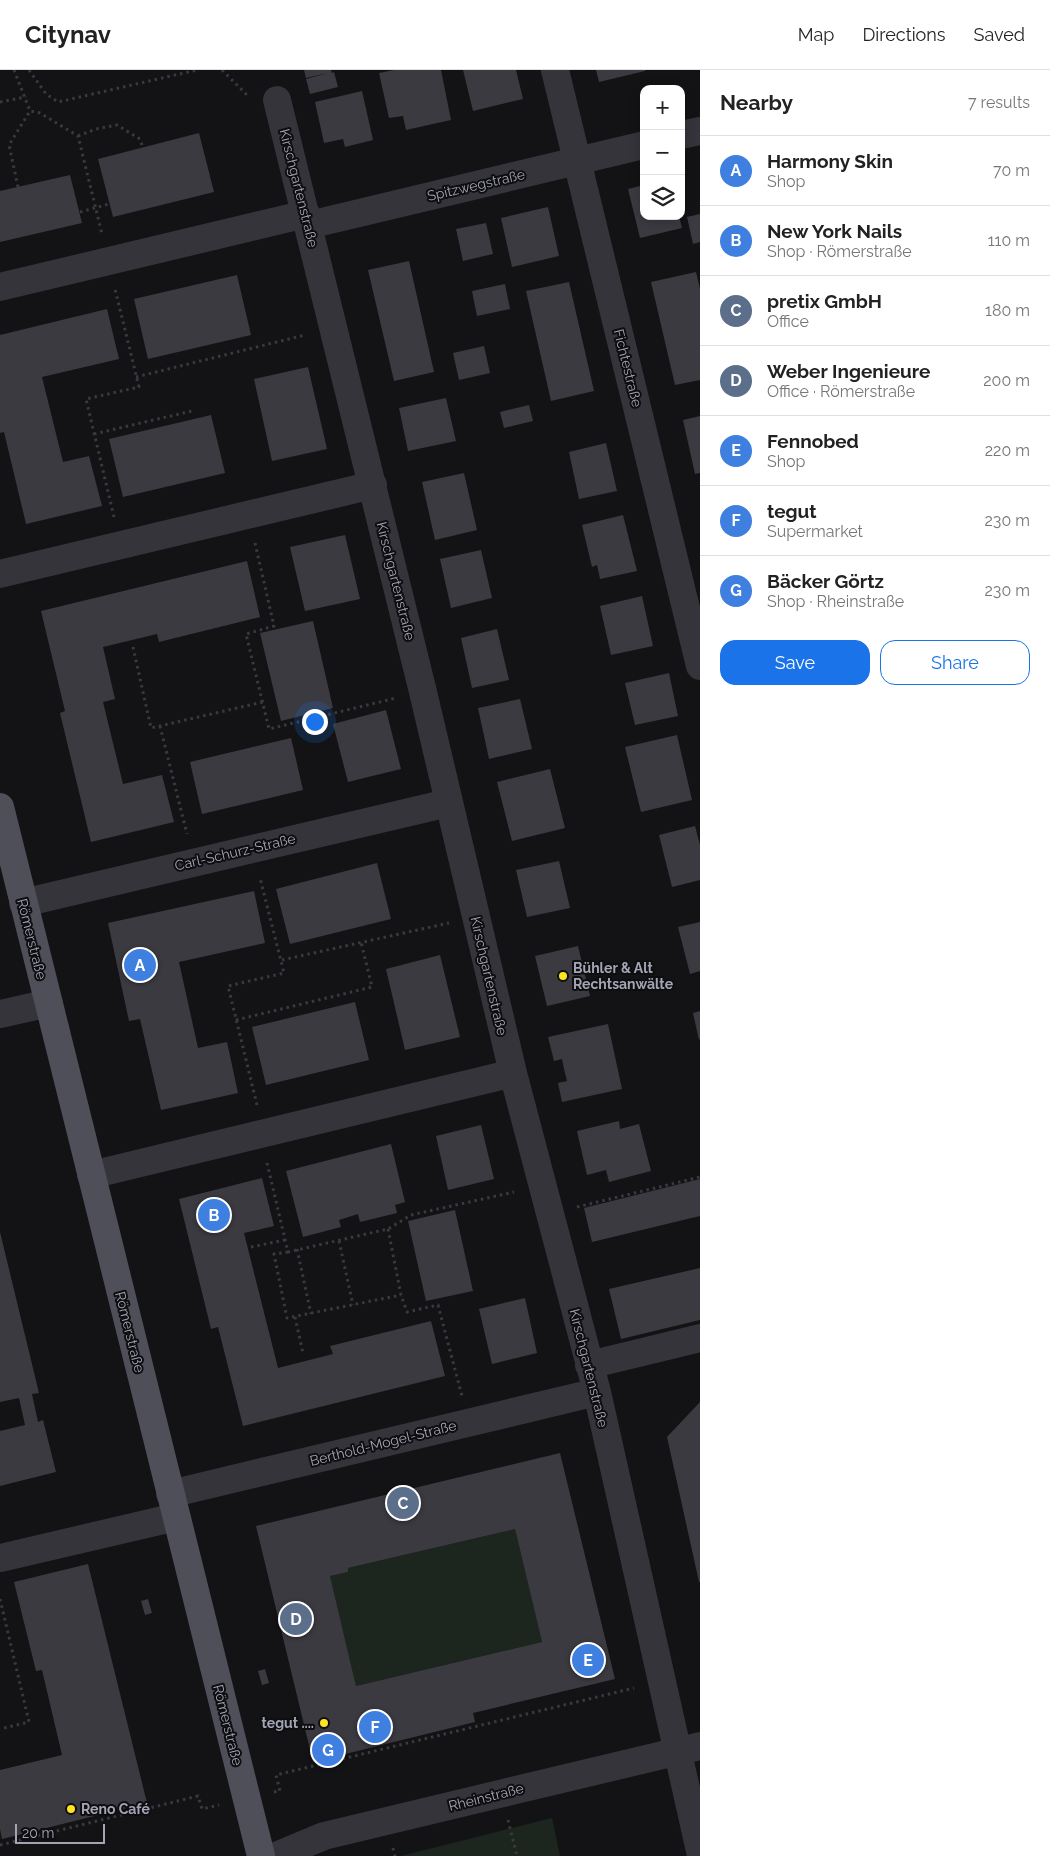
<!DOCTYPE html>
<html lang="en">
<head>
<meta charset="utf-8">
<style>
  body { margin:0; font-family:Raleway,sans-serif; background:#f2f2f2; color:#222 }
  .controls { position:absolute; right:15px; top:15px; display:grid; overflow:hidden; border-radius:10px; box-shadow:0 2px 12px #0003 }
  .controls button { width:45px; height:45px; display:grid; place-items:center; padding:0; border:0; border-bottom:1px solid #e0e0e0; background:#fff; color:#222; font:25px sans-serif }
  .scale { position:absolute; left:15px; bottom:12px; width:90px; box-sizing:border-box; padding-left:5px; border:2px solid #a3a5b6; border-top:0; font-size:14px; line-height:18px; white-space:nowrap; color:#a3a5b6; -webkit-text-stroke:4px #0e0e10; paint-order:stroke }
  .you { position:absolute; left:314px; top:651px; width:18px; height:18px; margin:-12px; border:4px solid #fff; border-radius:50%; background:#1a73e8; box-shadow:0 0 0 8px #1a73e833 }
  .badge { display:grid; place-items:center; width:32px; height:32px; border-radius:50%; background:#1a73e8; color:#fff; font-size:16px; font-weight:700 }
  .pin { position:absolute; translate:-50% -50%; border:2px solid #fff; box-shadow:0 1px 5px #0006 }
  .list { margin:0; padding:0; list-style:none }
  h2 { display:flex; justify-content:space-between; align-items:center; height:65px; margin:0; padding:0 20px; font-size:21px }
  h2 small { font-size:16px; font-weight:400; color:#767676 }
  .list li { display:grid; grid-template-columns:32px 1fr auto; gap:15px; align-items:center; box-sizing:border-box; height:70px; padding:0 20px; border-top:1px solid #e0e0e0 }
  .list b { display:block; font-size:19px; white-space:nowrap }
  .list p { margin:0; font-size:16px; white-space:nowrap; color:#767676 }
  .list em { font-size:16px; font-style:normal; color:#767676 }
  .actions { display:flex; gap:10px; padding:15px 20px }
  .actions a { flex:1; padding:11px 0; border:1px solid #1a73e8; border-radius:15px; text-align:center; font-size:18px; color:#1a73e8 }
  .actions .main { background:#1a73e8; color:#fff }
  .icon { flex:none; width:28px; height:28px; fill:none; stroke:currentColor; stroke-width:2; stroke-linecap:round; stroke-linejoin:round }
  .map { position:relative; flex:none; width:700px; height:1786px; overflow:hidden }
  header { display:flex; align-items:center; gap:30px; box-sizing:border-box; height:70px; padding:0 25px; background:#fff; border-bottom:1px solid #e0e0e0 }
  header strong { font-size:24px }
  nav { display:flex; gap:28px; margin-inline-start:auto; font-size:18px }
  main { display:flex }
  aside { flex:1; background:#fff }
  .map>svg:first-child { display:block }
  .green { fill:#1d251f }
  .building { fill:#3a3a40; fill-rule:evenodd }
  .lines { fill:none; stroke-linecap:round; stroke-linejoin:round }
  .path { stroke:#393a41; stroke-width:3; stroke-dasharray:2.5 4; stroke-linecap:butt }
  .minor { stroke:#34343a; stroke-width:28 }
  .primary { stroke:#4f4f59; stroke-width:28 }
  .poi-dot { fill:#fde422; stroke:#0e0e10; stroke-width:2 }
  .labels { text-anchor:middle; stroke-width:4; stroke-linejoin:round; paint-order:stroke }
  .street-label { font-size:14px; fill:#a3a5b6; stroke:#0e0e10 }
  .poi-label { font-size:14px; font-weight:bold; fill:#a3a5b6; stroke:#0e0e10; text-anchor:start }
</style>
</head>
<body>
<header>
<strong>Citynav</strong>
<nav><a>Map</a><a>Directions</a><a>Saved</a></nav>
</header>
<main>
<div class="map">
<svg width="700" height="1786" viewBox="0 0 700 1786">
  <rect width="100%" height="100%" fill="#131315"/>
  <path class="green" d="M515,1459L542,1572L356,1616L330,1506L348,1502V1498Z
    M552,1748L560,1786H401Z"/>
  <path class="building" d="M304,0H331L332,3L334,2L338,17L310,24L306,9L328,3L306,8Z
    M394,0H441L451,50L406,60L403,46L389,48L379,3Z
    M463,0H516L523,29L473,41Z
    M596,0H645V1L599,12Z
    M362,21L373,70L345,77L343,69L324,73L315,32Z
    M199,63L214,122L113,147L98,89Z
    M70,105L82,153L0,172V121Z
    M644,115V146H679L682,158L640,168L628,119Z
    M548,137L559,186L512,197L501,148Z
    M700,144V172L693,174L687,147Z
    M486,153L493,184L463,191L456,159Z
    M409,191L434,302L394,311L368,200Z
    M696,202L700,219V310L675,315L651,212Z
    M237,205L251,265L148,289L134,229Z
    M569,212L594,321L551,331L526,221Z
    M505,214L510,239L477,246L472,221Z
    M107,239L119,289L42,307L63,392L89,386L102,436L26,454L4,362L0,363V265Z
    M484,276L490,303L459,310L453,283Z
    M308,297L327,379L272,391L254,309Z
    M446,328L456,371L408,381L399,338Z
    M529,335L533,351L504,358L500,342Z
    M211,345L225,403L123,427L109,369Z
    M700,346V403L695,404L683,350Z
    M606,373L617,421L579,429L569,382Z
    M464,403L477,460L435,470L422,412Z
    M623,445L637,501L600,509L597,495L592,497L582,455Z
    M345,465L360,529L305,541L290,477Z
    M481,480L492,528L451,538L440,489Z
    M247,491L260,547L159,572L157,564L103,577L115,629L103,632L123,714L162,705L174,752L91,772L60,643L65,641L41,541Z
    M642,526L653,576L611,585L600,536Z
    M313,551L333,638L281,651L260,563Z
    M497,559L509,610L472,618L461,568Z
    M669,603L678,646L635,655L625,613Z
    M520,629L532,679L489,689L478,638Z
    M386,640L401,699L348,712L333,654Z
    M677,665L692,730L641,742L625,677Z
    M291,668L303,720L202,744L190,692Z
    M550,699L565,758L512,771L497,712Z
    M695,756L700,775V810L672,817L659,765Z
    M559,791L570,838L527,847L516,800Z
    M377,793L391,849L290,874L276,819Z
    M254,821L265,873L179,892L198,978L227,972L238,1023L161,1040L140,949L129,951L108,853Z
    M700,852V901L690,904L678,857Z
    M578,876L590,926L547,936L535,886Z
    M440,885L460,967L405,980L386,899Z
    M355,932L369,990L266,1015L252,957Z
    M700,941V969L699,970L693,943Z
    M608,954L622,1019L562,1032L558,1013L567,1011L564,999L562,989L554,991L548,967Z
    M619,1051L620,1059L639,1054L651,1101L609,1112L606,1100L587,1105L577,1061Z
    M481,1055L494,1109L448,1120L436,1066Z
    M391,1074L405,1132L395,1135L397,1143L360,1152L358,1144L339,1150L341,1157L303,1167L286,1101Z
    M262,1108L274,1156L244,1163L278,1298L333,1284L330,1276L431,1251L445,1306L243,1356L218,1257L211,1259L179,1129Z
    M700,1109V1146L592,1172L584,1138Z
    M455,1140L473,1221L426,1231L408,1151Z
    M0,1162L39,1323L32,1324L38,1352L43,1350L56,1402L0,1416V1361L25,1355L19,1328L0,1332Z
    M700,1198V1250L621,1269L609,1219Z
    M525,1228L537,1283L492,1294L479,1239Z
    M700,1332V1512H699L667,1367Z
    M560,1383L615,1609L473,1643L475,1652L313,1692L256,1456ZM515,1459L542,1572L356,1616L330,1506L348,1502V1498Z
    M88,1494L147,1733L2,1769L0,1759V1700L62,1685L42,1600L36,1601L14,1512Z
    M148,1529L152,1543L145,1545L141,1531Z
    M265,1599L269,1613L262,1615L258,1601Z"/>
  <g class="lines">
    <path class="path" d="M14,0L30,41L40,43L78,66L102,164
      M29,0L46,24L58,32L197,0
      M222,0L248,26
      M0,32L26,27
      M78,66L96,59L117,55L140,69L143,78
      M18,117L9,75L30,41
      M80,142L109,134
      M136,307L305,265
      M94,364L192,341
      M114,447L86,329L139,317L115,219
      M255,473L274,556L246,564L269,659L396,628
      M133,577L151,658L263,632
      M160,656L187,764
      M282,890L449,853
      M236,950L372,917L361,872
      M257,1035L228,916L284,903L260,808
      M267,1093L288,1182L388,1159L411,1145L514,1122
      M577,1137L700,1107
      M388,1159L401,1225L407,1242L438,1235L462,1326
      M339,1171L353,1235
      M251,1177L285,1170
      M297,1179L311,1244
      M288,1182L274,1184L287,1248L401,1225
      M295,1247L303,1283
      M0,1529L29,1652L0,1659
      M274,1722L280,1721L276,1705L634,1618
      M508,1750L517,1786
      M0,1775L198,1726L202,1739L219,1735
      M393,1778L395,1786"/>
    <path class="minor" d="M555,0L700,596
      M277,30L423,622L513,1003L597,1322L700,1781
      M681,65L700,61
      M309,155L644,75
      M0,217L306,144
      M0,504L373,415
      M23,833L448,733
      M0,944L49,933
      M91,1105L513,1003
      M589,1295L700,1268
      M170,1424L597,1322
      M0,1488L176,1447
      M276,1786L324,1766L700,1676"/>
    <path class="primary" d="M0,737L261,1786"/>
  </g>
  <g class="poi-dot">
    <circle cx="563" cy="906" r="5"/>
    <circle cx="324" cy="1653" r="5"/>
    <circle cx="71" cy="1739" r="5"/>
  </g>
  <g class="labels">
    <g class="street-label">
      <text transform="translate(476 115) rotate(-13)" y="5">Spitzwegstraße</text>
      <text transform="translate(299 118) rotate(76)" y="5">Kirschgartenstraße</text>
      <text transform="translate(628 298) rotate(76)" y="5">Fichtestraße</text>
      <text transform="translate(396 511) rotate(76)" y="5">Kirschgartenstraße</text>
      <text transform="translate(235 782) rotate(-13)" y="5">Carl-Schurz-Straße</text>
      <text transform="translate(32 869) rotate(76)" y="5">Römerstraße</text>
      <text transform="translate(489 906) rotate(77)" y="5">Kirschgartenstraße</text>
      <text transform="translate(130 1262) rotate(76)" y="5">Römerstraße</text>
      <text transform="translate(589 1298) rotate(76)" y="5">Kirschgartenstraße</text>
      <text transform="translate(383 1373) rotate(-14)" y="5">Berthold-Mogel-Straße</text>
      <text transform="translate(228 1655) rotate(76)" y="5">Römerstraße</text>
      <text transform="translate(486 1727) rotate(-14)" y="5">Rheinstraße</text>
    </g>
    <g class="poi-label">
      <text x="573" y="903">Bühler &amp; Alt<tspan x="573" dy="16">Rechtsanwälte</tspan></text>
      <text x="314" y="1658" text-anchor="end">tegut ....</text>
      <text x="81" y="1744">Reno Café</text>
    </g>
  </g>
</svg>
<div class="controls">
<button>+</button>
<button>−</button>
<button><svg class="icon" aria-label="layers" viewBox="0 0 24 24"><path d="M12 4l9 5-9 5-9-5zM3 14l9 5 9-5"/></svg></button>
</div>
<div class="scale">20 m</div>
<div class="you"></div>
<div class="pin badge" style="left:140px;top:895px;background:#3f7fe0">A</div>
<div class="pin badge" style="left:214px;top:1145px;background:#3f7fe0">B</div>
<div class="pin badge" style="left:403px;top:1433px;background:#5c6f8a">C</div>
<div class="pin badge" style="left:296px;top:1549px;background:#5c6f8a">D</div>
<div class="pin badge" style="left:588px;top:1590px;background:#3f7fe0">E</div>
<div class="pin badge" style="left:375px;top:1657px;background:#3f7fe0">F</div>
<div class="pin badge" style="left:328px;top:1680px;background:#3f7fe0">G</div>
</div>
<aside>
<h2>Nearby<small>7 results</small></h2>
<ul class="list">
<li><span class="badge" style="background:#3f7fe0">A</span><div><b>Harmony Skin</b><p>Shop</p></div><em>70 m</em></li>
<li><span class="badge" style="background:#3f7fe0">B</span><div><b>New York Nails</b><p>Shop · Römerstraße</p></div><em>110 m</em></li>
<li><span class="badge" style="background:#5c6f8a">C</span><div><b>pretix GmbH</b><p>Office</p></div><em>180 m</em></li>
<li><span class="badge" style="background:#5c6f8a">D</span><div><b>Weber Ingenieure</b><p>Office · Römerstraße</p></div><em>200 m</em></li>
<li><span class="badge" style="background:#3f7fe0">E</span><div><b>Fennobed</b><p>Shop</p></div><em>220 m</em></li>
<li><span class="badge" style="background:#3f7fe0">F</span><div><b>tegut</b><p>Supermarket</p></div><em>230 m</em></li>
<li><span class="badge" style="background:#3f7fe0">G</span><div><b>Bäcker Görtz</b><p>Shop · Rheinstraße</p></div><em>230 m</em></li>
</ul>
<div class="actions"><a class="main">Save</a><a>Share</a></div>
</aside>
</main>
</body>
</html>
